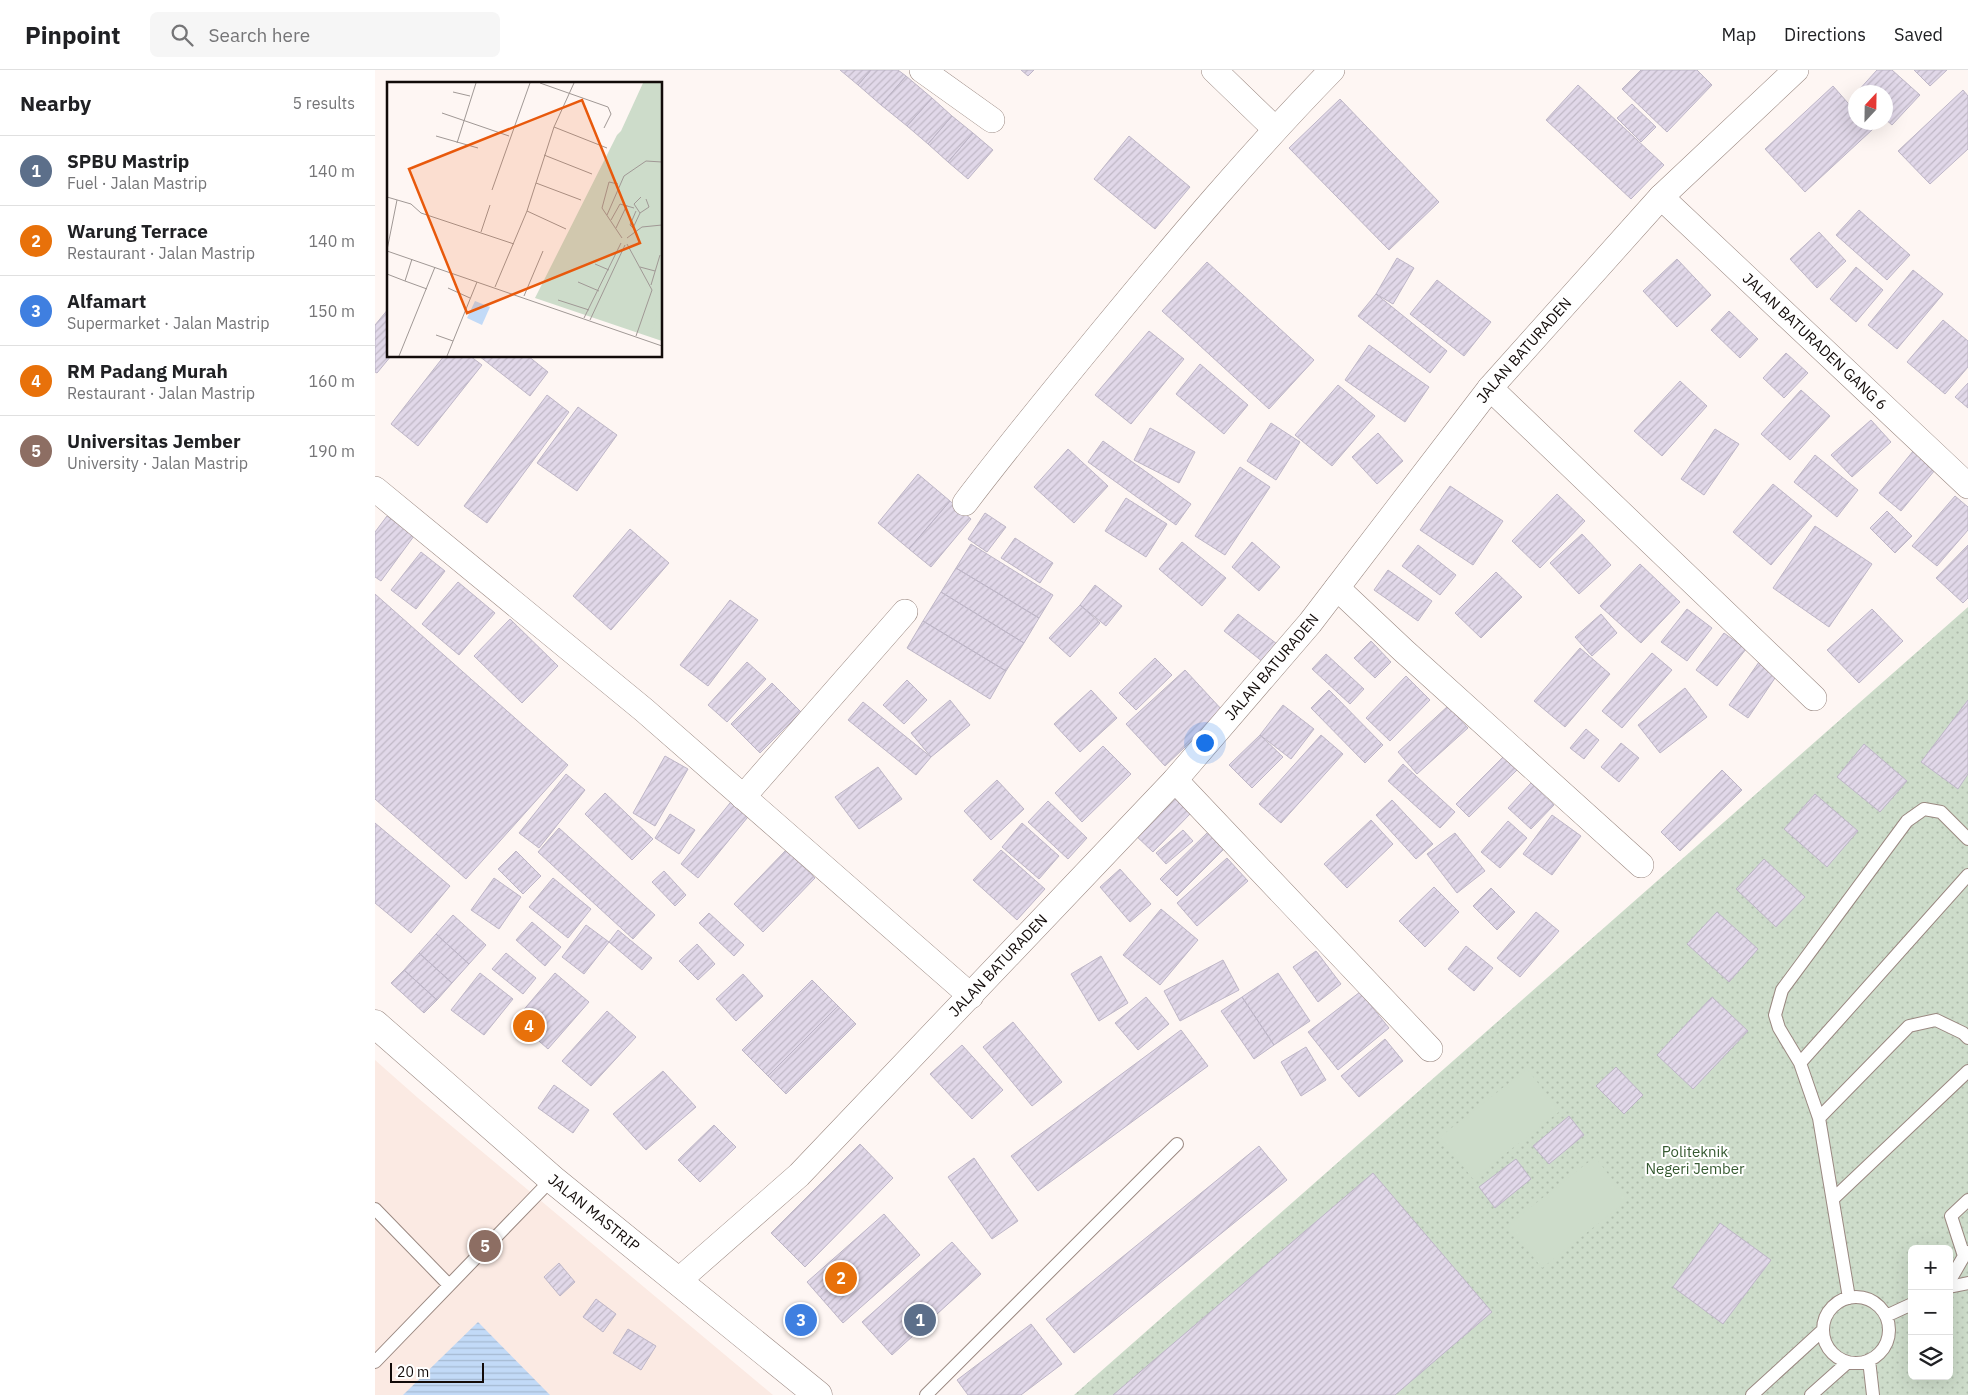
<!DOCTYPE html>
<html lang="en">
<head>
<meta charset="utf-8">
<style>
  body { margin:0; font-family:"IBM Plex Sans",sans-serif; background:#f6f6f6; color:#202124 }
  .controls { position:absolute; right:15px; bottom:15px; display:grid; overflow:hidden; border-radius:8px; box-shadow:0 5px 20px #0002 }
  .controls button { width:45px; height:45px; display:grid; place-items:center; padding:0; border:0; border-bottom:1px solid #e0e0e0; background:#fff; color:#202124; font:25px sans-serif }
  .compass { position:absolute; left:1473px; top:15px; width:45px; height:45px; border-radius:50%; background:#fff; box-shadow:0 5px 20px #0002; rotate:22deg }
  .scale { position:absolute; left:15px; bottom:12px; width:94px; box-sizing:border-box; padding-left:5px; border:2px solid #120b09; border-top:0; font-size:14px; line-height:18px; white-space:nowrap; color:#120b09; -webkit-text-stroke:4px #fff; paint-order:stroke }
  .you { position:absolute; left:829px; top:672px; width:18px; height:18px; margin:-12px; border:4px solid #fff; border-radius:50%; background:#1a73e8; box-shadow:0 0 0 8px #1a73e833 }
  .badge { display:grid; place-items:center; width:32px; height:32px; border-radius:50%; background:#ce422d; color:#fff; font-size:16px; font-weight:700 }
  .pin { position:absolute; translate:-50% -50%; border:2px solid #fff; box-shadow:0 1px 5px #0006 }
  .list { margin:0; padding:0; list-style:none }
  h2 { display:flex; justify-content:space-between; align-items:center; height:65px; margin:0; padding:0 20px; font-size:21px }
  h2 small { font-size:16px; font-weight:400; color:#757577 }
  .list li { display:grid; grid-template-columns:32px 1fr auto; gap:15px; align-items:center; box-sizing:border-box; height:70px; padding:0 20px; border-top:1px solid #e0e0e0 }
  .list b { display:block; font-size:19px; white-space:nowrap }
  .list p { margin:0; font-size:16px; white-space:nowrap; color:#757577 }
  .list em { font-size:16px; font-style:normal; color:#757577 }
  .icon { flex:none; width:28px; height:28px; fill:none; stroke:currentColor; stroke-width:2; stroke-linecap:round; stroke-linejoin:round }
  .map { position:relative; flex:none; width:1593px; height:1325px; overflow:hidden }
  header { display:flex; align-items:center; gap:30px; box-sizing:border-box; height:70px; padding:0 25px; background:#fff; border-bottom:1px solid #e0e0e0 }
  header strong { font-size:24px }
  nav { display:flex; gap:28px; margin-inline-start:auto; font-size:18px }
  .search { width:350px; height:45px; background:#f6f6f6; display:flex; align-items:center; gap:12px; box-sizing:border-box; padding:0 18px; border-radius:8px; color:#757577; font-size:19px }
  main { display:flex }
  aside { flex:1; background:#fff }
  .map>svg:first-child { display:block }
  .built { fill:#fbeae3 }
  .park { fill:url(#park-dots); fill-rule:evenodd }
  .pitch { fill:#cddcca }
  .water { fill:url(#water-rules) }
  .building { fill:url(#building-hatch); stroke:#beb6c7 }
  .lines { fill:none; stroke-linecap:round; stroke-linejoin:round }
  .lane-casing { stroke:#9a8881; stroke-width:14 }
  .street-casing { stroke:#9a8881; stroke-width:26 }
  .secondary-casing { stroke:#9a8881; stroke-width:29 }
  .lane { stroke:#fff; stroke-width:12 }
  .street { stroke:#fff; stroke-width:25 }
  .secondary { stroke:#fff; stroke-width:28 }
  .labels { text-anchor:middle; stroke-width:4; stroke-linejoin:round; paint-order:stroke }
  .street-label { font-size:15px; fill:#120b09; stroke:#fff }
  .park-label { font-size:15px; fill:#355930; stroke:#fff }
  .inset-road { fill:none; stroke:#a09895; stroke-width:1 }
  .view { fill:#e8590c; fill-opacity:0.15; stroke:#e8590c; stroke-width:2.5 }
  .inset-edge { fill:none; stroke:#120b09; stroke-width:2.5 }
</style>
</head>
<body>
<header>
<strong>Pinpoint</strong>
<div class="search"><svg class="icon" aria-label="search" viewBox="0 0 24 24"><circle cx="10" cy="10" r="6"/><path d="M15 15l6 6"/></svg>Search here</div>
<nav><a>Map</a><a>Directions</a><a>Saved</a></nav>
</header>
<main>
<aside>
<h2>Nearby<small>5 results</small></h2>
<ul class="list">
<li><span class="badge" style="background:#5c6f8a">1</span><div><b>SPBU Mastrip</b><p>Fuel · Jalan Mastrip</p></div><em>140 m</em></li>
<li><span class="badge" style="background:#e8710a">2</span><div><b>Warung Terrace</b><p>Restaurant · Jalan Mastrip</p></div><em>140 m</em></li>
<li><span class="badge" style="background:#3f7fe0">3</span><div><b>Alfamart</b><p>Supermarket · Jalan Mastrip</p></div><em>150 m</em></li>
<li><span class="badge" style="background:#e8710a">4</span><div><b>RM Padang Murah</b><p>Restaurant · Jalan Mastrip</p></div><em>160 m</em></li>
<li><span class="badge" style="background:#8d6e63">5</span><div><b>Universitas Jember</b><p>University · Jalan Mastrip</p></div><em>190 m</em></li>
</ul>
</aside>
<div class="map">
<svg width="1593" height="1325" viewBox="0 0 1593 1325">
  <defs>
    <pattern id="park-dots" width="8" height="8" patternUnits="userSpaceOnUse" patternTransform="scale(1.25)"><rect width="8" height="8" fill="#cddcca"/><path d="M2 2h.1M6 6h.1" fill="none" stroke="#afbbac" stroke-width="1.8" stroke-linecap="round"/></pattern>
    <pattern id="water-rules" width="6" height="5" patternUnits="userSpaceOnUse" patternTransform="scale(1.25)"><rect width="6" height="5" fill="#c2daf7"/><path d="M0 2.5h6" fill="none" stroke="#a6bad2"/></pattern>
    <pattern id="building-hatch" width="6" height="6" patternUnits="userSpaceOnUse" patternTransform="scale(1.25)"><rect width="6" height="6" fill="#e1d8e9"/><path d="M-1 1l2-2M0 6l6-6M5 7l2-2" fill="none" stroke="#c0b8c6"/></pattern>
  </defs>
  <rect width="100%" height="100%" fill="#fef6f3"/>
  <path class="built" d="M0,990L43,1028L398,1325H0Z"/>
  <path class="park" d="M1593,537V1325H699ZM1537,1179H1574V1306H1537Z"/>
  <path class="pitch" d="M1152,999L1185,1041L1098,1109L1065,1067Z
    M1220,1087L1253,1130L1167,1198L1133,1155Z"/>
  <path class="water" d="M103,1252L175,1325H28Z"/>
  <path class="building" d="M465,0H496L483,15Z
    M496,0H523L531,6L506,35L483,15Z
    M646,0H659L653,6Z
    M1266,0H1322L1337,15L1292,62L1247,19Z
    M1502,0H1517L1545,25L1517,55L1510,49V22H1482Z
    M1539,0H1572L1555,16Z
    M531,6L557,28L532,56L506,35Z
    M1203,15L1289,95L1256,129L1171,50Z
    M1458,16L1480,41V52H1491L1498,59L1430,122L1390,79Z
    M1588,20L1593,26V79L1555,114L1523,81Z
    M557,28L577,46L553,74L532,56Z
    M965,29L1064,132L1014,180L914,78Z
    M1257,34L1281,57L1266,72L1242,48Z
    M577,46L598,63L573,92L553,74Z
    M598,63L618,80L593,109L573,92Z
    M754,66L815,117L780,159L719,109Z
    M1484,140L1535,185L1512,210L1461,165Z
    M1444,162L1471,191L1442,218L1415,189Z
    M1022,188L1039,198L1018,234L1001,224Z
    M1302,189L1336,225L1302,257L1268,221Z
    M832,192L939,290L894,339L787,241Z
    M1481,197L1508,220L1481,252L1455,229Z
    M1538,200L1568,224L1522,279L1493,255Z
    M1062,210L1116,252L1089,286L1035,244Z
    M1001,224L1072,281L1055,303L983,246Z
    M14,238V286H16L2,303L0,302V255Z
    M1354,241L1383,269L1365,288L1336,260Z
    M1568,250L1593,271V297L1570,324L1532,292Z
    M774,261L809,289L756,354L720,325Z
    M994,275L1054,317L1030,352L970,310Z
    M1411,283L1433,303L1409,328L1388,308Z
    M69,286H95L107,295L43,376L16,354Z
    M104,286H153L173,302L155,326Z
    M825,294L873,335L849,364L801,324Z
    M1305,311L1332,336L1287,386L1259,361Z
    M1593,313V338L1580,327Z
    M963,315L1000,346L957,396L920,365Z
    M1426,320L1455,346L1415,390L1386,364Z
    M172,325L194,342L112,453L89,436Z
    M203,337L242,365L202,421L162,393Z
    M1496,350L1516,372L1477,407L1456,385Z
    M896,353L925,372L901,410L872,391Z
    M775,358L820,382L804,413L759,390Z
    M1340,359L1364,374L1329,425L1306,409Z
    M1003,363L1028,391L1002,414L977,387Z
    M728,371L816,434L801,455L713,392Z
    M1543,375L1565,394L1526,441L1504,423Z
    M693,379L733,416L699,453L659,417Z
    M1440,385L1483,420L1462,447L1419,412Z
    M865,397L895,417L850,485L820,466Z
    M543,404L575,431L534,479L503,453Z
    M1398,414L1437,446L1396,495L1358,462Z
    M1075,416L1128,451L1098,495L1045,460Z
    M1182,424L1210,451L1165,498L1137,471Z
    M1580,426L1593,437V460L1562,496L1537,476Z
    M751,428L792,454L771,487L730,461Z
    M575,431L596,449L556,497L534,479Z
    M1512,441L1537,466L1520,483L1495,458Z
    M610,443L631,457L612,482L593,469Z
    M12,446L39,466L6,511L0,507V462Z
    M1440,456L1497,494L1454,557L1398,518Z
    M255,459L294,493L236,560L198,526Z
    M1207,464L1236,495L1204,524L1175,493Z
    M640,468L678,493L665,513L626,488Z
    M807,472L851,508L827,536L784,499Z
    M877,472L905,497L884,521L857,497Z
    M596,474L678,525L664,548L581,498Z
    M1043,475L1081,505L1065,525L1027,496Z
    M1593,475V528L1588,533L1561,508Z
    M46,482L70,501L41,539L16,520Z
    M1265,494L1305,532L1266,573L1225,536Z
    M581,498L664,548L649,573L566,522Z
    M1013,500L1057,531L1043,551L999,520Z
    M1121,502L1147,527L1106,568L1080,543Z
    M83,512L120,543L84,585L47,554Z
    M720,515L747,536L731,556L705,535Z
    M566,522L649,573L631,601L548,551Z
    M0,524L193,695L91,809L0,729Z
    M355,530L383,550L333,616L305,595Z
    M705,535L725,553L695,587L674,568Z
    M1312,539L1337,558L1312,591L1286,572Z
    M1497,539L1528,571L1484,613L1452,580Z
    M863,544L902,574L888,592L849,561Z
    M1226,544L1242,563L1217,586L1200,567Z
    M135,549L183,596L147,633L99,586Z
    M548,551L631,601L615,629L532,578Z
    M1349,563L1371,579L1342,616L1321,600Z
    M996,571L1016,592L1000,608L979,588Z
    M1205,578L1235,604L1190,657L1159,631Z
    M1277,583L1297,600L1247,658L1227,641Z
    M951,584L989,619L975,634L937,599Z
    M780,588L797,605L761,640L744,623Z
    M372,592L391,609L352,652L333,635Z
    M1384,592L1402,605L1373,648L1354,635Z
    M810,600L848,641L790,696L751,654Z
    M1031,606L1055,630L1015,671L991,648Z
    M532,610L552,630L529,654L508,635Z
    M397,613L426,642L385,683L356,654Z
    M1310,618L1332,647L1285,683L1263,655Z
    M716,620L742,648L705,682L679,654Z
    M954,620L1008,675L990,693L936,638Z
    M575,630L595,655L556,687L536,663Z
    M1593,630V704L1583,719L1546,692Z
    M488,632L556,687L541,705L473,650Z
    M908,635L939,659L916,689L885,665Z
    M1073,636L1093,658L1042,704L1023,682Z
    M1211,659L1224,670L1209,689L1195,678Z
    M885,665L908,687L877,718L854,695Z
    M946,665L968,684L906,753L884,734Z
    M1246,673L1264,688L1244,712L1226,697Z
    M1489,674L1532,711L1505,742L1462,707Z
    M728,676L756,704L707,752L680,723Z
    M290,686L313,699L280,756L258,743Z
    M1128,687L1142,700L1094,747L1081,734Z
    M1028,694L1080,742L1065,758L1013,711Z
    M503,697L527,729L484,759L460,727Z
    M1347,700L1367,720L1305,781L1286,762Z
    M191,704L210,720L164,778L144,763Z
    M622,710L649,739L616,770L589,741Z
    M1156,713L1179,735L1156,759L1133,738Z
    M230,723L278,769L257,790L210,744Z
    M798,723L817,742L778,782L758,763Z
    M1440,724L1483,761L1452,797L1409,759Z
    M359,728L377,742L323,808L306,794Z
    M1017,730L1058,774L1041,789L1001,745Z
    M673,731L712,768L693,789L653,752Z
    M295,744L320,760L304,784L280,768Z
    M1177,745L1206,766L1177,805L1148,784Z
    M996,750L1018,774L972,818L949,794Z
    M1133,751L1152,768L1125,798L1106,782Z
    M0,753L75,816L36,863L0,833Z
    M647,753L684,786L664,809L627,777Z
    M184,758L280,845L258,869L163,782Z
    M808,760L818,771L791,794L781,783Z
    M834,761L851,777L802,826L785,809Z
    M1080,763L1110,801L1082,823L1052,784Z
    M411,780L440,808L388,862L359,834Z
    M626,780L670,819L642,850L598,810Z
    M141,781L166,806L148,824L123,799Z
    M852,788L873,811L822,856L802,833Z
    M1389,789L1430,827L1401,857L1361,819Z
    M745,799L776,834L755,852L725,817Z
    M289,801L311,825L300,836L277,812Z
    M119,808L146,827L124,859L96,840Z
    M178,808L216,839L193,868L154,837Z
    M1059,817L1084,842L1050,877L1024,851Z
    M1116,818L1140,842L1122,860L1098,836Z
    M786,839L823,870L785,915L748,885Z
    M1161,842L1184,861L1145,907L1122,888Z
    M1342,842L1383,879L1354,912L1312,874Z
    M334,843L369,875L359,886L324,853Z
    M78,845L111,875L94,894L61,864Z
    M157,852L186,877L170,896L141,870Z
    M211,855L234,872L209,904L187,887Z
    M243,860L277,888L267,900L234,872Z
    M61,864L94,894L77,913L44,883Z
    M322,874L340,894L323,910L304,891Z
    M1091,876L1118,898L1099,921L1073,899Z
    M941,881L966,914L943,932L918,897Z
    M44,883L77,913L62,930L29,900Z
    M131,883L161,908L148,924L117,899Z
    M726,886L753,933L724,951L696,904Z
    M848,890L864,920L805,951L789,921Z
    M29,900L62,930L49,943L16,913Z
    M105,903L138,929L109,965L76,940Z
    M180,903L214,932L173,979L140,950Z
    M903,903L935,951L899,975L867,927Z
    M368,904L388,926L361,951L341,929Z
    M437,910L463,936L393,1006L367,980Z
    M985,922L1014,958L963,1000L933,962Z
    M771,927L794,954L763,980L740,953Z
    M867,927L899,975L879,989L846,941Z
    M1337,927L1373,961L1318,1019L1282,985Z
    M463,936L481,954L411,1024L393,1006Z
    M232,941L261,967L216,1016L187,991Z
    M638,952L687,1012L657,1036L608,977Z
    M806,960L833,996L663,1121L636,1086Z
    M1010,969L1028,991L984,1027L966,1006Z
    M587,975L628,1020L597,1049L555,1004Z
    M931,977L951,1010L926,1026L906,992Z
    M1241,997L1268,1025L1249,1044L1221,1016Z
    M288,1001L321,1037L271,1080L238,1044Z
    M179,1015L214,1040L198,1063L163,1038Z
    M1194,1046L1209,1065L1174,1094L1158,1076Z
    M339,1055L361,1077L325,1112L303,1090Z
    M485,1074L518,1108L430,1197L396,1163Z
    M884,1076L912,1110L699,1283L671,1249Z
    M599,1088L643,1151L617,1169L573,1107Z
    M1141,1089L1156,1109L1120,1138L1104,1117Z
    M998,1103L1117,1242L1020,1325H738Z
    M509,1144L545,1185L468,1253L432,1212Z
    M1345,1153L1396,1190L1348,1254L1298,1217Z
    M577,1172L606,1204L517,1285L487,1252Z
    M184,1193L200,1212L185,1226L169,1207Z
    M221,1229L241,1244L228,1262L208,1247Z
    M656,1254L687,1294L646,1325H593L582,1310Z
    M253,1259L281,1276L266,1300L238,1283Z"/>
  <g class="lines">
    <defs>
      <path id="lane" d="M1425,993L1593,805
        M1444,1048L1534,956L1561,950L1588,963L1593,968
        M1458,1129L1593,1001
        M1593,1130L1576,1146L1589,1186L1593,1182
        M0,1139L73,1214
        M1574,1212L1589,1186
        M1574,1217L1593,1213
        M1448 1260a33 33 0 1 1 66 0a33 33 0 1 1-66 0Z
        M1474,1228L1444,1048L1425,993L1404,958L1400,945L1407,920L1532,751L1549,739L1566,742L1593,769
        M1511,1246L1537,1234
        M1494,1290L1498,1325
        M0,1292L177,1109
        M551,1325L802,1074
        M1377,1325L1448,1260
        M1436,1325L1473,1292"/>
      <g id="street">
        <path d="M547,0L617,50"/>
        <path d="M839,0L900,59"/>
        <path id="s1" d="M1286,127L1593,416"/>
        <path d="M1115,318L1439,628"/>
        <path d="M0,419L269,640L596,926"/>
        <path d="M590,433C634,375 681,318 727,262C801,172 876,83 957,0"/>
        <path d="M962,518L1029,581L1266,795"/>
        <path d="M800,710L1055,979"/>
        <path d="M368,727L530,542"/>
        <path id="s2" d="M303,1211L424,1105L800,710L935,553L1115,318L1286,127L1421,0"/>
      </g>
      <g id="secondary">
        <path id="s3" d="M0,954L177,1109L443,1325"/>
      </g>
    </defs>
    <use href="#lane" class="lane-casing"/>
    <use href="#street" class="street-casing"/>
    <use href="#secondary" class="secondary-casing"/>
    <use href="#lane" class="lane"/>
    <use href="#street" class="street"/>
    <use href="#secondary" class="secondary"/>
  </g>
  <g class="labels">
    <g class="street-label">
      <text dy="5" stroke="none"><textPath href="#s1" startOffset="211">JALAN BATURADEN GANG 6</textPath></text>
      <text dy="5" stroke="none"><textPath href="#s2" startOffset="1260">JALAN BATURADEN</textPath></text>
      <text dy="5" stroke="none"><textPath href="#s2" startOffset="855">JALAN BATURADEN</textPath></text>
      <text dy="5" stroke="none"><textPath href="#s2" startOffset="450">JALAN BATURADEN</textPath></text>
      <text dy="5" stroke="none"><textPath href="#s3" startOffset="289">JALAN MASTRIP</textPath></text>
    </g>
    <g class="park-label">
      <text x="1320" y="1087">Politeknik<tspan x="1320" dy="17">Negeri Jember</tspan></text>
    </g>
  </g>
  <g transform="translate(12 12)">
    <rect width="275" height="275" fill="#fef6f3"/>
    <path d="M256,1H275V259L148,216L230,53L234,49Z" fill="#cddcca"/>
    <path d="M270,233L275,235V252L265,249Z" fill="#cddcca"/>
    <path d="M88,219L103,225L95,243L80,236Z" fill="#c2daf7"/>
    <path class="inset-road" d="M153,1L221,25L224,32L217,46M66,10L83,14M55,31L122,54M167,45L220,66M49,54L91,66M70,61L89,1M157,73L205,92M149,101L194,118M231,102L222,100L215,126L235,156M105,108L143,1M0,115L24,122L34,131L127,162M254,115L247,122L253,131L262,125L259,117M140,129L179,147M249,129L243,143L246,146L253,131M220,133L237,94L259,79L275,80M224,138L233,122L247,126M229,146L240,123M94,150L103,123M240,156L255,145L275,143M240,162L265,208L249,254M0,168L10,118M0,169L275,264M25,177L18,199L40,207M208,182L222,188M253,185L268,189M0,192L18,199M191,200L212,209M264,203L273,173M108,205L140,129L167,45L187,1M61,206L83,216M137,214L156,169M171,218L202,228M197,236L234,161M203,238L238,163M49,253L66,259M12,274L48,185M60,274L90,200"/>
    <path class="view" d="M195,18L253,161L80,231L22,87Z"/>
    <rect width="275" height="275" class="inset-edge"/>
  </g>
</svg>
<div class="controls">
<button>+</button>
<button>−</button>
<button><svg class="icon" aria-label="layers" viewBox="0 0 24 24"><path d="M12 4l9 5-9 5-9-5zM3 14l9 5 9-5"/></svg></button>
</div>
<svg class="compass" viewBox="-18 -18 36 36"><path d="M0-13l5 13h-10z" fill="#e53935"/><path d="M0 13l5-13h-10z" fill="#757577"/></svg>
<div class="scale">20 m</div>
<div class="you"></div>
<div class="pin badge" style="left:545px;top:1250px;background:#5c6f8a">1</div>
<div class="pin badge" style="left:466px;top:1208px;background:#e8710a">2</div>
<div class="pin badge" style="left:426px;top:1250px;background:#3f7fe0">3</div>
<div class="pin badge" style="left:154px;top:956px;background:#e8710a">4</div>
<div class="pin badge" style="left:110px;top:1176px;background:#8d6e63">5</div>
</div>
</main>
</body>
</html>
